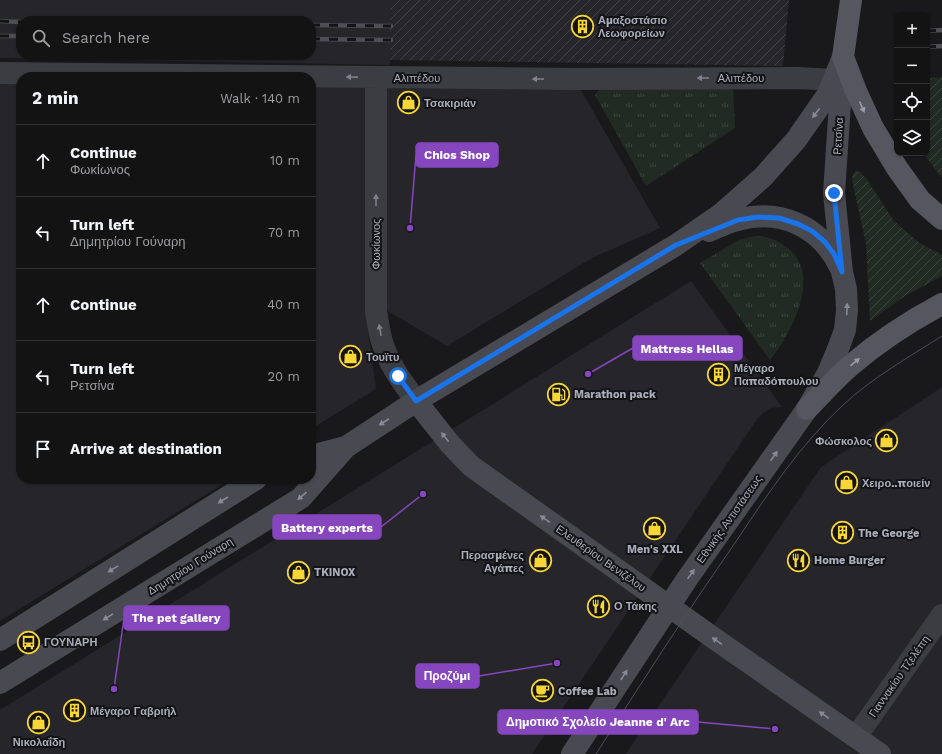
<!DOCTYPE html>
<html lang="en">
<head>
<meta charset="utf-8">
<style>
  body { margin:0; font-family:"Work Sans",sans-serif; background:#1c1c1d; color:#f1f3f6 }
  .controls { position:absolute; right:12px; top:12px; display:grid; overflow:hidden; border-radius:8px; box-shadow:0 1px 3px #0004 }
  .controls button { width:36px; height:36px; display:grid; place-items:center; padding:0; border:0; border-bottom:1px solid #323234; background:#131314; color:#f1f3f6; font:20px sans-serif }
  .stop { position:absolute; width:12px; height:12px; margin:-9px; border:3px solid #1a73e8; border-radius:50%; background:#fff }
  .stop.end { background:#1a73e8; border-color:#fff; box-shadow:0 1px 4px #0008 }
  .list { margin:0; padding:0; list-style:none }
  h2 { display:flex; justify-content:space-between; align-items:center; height:52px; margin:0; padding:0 16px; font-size:17px }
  h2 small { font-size:13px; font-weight:400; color:#9d9ea0 }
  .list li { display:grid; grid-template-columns:26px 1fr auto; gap:12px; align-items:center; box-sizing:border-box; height:72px; padding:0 16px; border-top:1px solid #323234 }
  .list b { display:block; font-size:15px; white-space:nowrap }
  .list p { margin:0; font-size:13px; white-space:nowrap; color:#9d9ea0 }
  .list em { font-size:13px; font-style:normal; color:#9d9ea0 }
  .icon { flex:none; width:22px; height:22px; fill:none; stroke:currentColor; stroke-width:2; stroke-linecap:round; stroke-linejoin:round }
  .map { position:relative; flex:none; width:942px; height:754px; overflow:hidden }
  .search { position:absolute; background:#131314; box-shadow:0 1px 3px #0004; left:16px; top:16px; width:300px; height:44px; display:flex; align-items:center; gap:10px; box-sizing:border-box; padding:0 14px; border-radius:16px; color:#9d9ea0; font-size:15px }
  .panel { position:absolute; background:#131314; box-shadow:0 1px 3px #0004; left:16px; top:72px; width:300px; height:412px; border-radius:16px }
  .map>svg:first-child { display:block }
  .built { fill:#262529; fill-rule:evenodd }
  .industrial { fill:url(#industrial-furrows) }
  .park { fill:url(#park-tufts) }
  .garden { fill:url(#garden-furrows) }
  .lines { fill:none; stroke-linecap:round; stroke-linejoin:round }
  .street { stroke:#3c3c43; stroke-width:22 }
  .secondary { stroke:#484951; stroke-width:22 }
  .primary { stroke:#565660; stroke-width:22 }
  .tram { stroke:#4d4e56; stroke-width:1 }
  .rail-casing { stroke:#4d4e56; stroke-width:4.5 }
  .rail { stroke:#141417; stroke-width:3; stroke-dasharray:9; stroke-linecap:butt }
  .oneway { fill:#7f808b }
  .oneway2 { fill:#9a9ca9 }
  .oneway3 { fill:#888a96 }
  .route { stroke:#1a73e8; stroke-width:5 }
  .labels { text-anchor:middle; stroke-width:4; stroke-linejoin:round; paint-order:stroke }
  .poi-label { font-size:11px; font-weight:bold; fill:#abadbb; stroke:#141417; text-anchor:start }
  .street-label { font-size:11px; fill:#abadbb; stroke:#141417 }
  .leader { fill:none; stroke:#8546be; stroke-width:1.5 }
  .callout-dot { fill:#8546be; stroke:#141417; stroke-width:1.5 }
  .callout { fill:#8546be; stroke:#8546be; stroke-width:1.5 }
  .callout-label { font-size:12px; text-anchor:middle; font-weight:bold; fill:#fff }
</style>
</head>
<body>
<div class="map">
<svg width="942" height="754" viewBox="0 0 942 754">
  <defs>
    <pattern id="industrial-furrows" width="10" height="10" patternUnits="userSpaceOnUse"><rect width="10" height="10" fill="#262529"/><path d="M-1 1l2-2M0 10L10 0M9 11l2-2" fill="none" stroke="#434246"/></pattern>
    <pattern id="park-tufts" width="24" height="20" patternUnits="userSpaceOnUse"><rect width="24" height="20" fill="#212a23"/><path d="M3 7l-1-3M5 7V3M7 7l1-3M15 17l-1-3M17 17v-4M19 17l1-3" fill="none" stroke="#3f4641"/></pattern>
    <pattern id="garden-furrows" width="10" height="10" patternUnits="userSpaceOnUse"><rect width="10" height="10" fill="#212a23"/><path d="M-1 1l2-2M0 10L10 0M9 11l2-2" fill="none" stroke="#3f4641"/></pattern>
  </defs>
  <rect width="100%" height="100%" fill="#19191b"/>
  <path class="built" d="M0,0H390V65L0,58ZM21,21H311V55H21Z
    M0,84H21V479H231L0,621Z
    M311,84H366L368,331L376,389L311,429Z
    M385,84L578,85L660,228L592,258L447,346L386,310Z
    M691,281L782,407L771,408L763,413L757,419L532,754H0V710Z
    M942,387V754H626L821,467Z"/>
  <path class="industrial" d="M390,0H789L783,66L390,60Z"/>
  <path class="park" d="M733,87L735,128L646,186L595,95L601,88Z
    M755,236C769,236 778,240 789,249C822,276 791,334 770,360L700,263L739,240Z"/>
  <path class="garden" d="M942,77V178L923,153H927V78Z
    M856,171L860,172L866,178L894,221L918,242L942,255V276L905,296L870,321L866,244L852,180L853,174Z"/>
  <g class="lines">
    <path class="street" d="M0,73L577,79L798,78L835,80
      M376,78V311C378,322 379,334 383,345C390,366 403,383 416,401
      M856,737L942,615"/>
    <path class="secondary" d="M709,231C719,227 728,222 738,220C781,208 821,227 840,267
      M416,401L450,444L471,466L715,639L880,754
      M311,456L346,447
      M0,640L256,479
      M0,683L301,498L346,447L416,401L676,245L721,214L763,177L796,140L828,94L843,57
      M572,754L687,579L807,409L828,373L838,349L845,330L847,310L846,289L842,272L834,193L842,74"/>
    <path class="primary" d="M851,0L843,57L856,91L873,128L897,168L920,200L942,219
      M807,409C821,395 835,379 850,366C878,342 910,321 942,304"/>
    <path class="tram" d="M596,754C642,682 688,610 737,540C769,492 801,444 843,405C872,378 909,357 942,336"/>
    <defs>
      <path id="rail" d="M0,21L21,22
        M311,25L391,26
        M927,31L942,30
        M0,36H21
        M311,39L391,40
        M927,47L942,46"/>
    </defs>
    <use href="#rail" class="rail-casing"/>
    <use href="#rail" class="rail"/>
  </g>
  <defs><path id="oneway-solid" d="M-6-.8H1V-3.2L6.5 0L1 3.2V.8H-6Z"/></defs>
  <g class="oneway">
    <use href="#oneway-solid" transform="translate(352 77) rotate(-179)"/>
    <use href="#oneway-solid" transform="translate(703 78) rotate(180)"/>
    <use href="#oneway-solid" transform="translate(538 79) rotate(-180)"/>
    <use href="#oneway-solid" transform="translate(376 200) rotate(-90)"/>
    <use href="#oneway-solid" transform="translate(380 330) rotate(-101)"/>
  </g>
  <g class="oneway2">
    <use href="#oneway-solid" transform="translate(862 107) rotate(66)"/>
    <use href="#oneway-solid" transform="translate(855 362) rotate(-39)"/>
  </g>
  <g class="oneway3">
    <use href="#oneway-solid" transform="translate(816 113) rotate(127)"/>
    <use href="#oneway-solid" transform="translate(847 309) rotate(-88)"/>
    <use href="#oneway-solid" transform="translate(384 422) rotate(147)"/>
    <use href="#oneway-solid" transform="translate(445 437) rotate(-128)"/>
    <use href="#oneway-solid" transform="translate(774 456) rotate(-55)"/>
    <use href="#oneway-solid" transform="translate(302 496) rotate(139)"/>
    <use href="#oneway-solid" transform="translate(223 500) rotate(148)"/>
    <use href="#oneway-solid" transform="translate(545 519) rotate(-145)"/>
    <use href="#oneway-solid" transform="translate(113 569) rotate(148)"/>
    <use href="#oneway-solid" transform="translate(691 574) rotate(-55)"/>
    <use href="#oneway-solid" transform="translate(108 617) rotate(148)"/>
    <use href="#oneway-solid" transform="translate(717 641) rotate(-146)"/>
    <use href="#oneway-solid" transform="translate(624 675) rotate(-58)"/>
    <use href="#oneway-solid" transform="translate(824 715) rotate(-145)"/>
  </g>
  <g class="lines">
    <path class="route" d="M398,376L416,401L676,245L738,220L758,217L779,218L798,224L812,231L825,242L834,254L842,272L834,193"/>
  </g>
  <defs>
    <symbol id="building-ring" viewBox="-11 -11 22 22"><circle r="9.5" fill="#141417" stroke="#f8d635" stroke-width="1.5"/><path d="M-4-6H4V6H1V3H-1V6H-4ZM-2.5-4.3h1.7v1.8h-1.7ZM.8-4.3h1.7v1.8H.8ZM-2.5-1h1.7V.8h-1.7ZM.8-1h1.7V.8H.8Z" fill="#f8d635"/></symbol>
    <symbol id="shop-ring" viewBox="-11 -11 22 22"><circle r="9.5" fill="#141417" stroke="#f8d635" stroke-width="1.5"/><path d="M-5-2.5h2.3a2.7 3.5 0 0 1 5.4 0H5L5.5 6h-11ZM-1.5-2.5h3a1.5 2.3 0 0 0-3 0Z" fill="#f8d635"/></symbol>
    <symbol id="fuel-ring" viewBox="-11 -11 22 22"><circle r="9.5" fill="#141417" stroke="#f8d635" stroke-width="1.5"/><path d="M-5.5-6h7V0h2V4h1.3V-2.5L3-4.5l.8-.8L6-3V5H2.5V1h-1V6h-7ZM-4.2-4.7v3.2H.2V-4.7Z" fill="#f8d635"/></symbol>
    <symbol id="restaurant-ring" viewBox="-11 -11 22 22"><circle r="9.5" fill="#141417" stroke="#f8d635" stroke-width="1.5"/><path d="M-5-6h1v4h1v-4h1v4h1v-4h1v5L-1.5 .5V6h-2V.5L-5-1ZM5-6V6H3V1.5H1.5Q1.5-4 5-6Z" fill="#f8d635"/></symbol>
    <symbol id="bus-ring" viewBox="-11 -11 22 22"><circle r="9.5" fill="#141417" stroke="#f8d635" stroke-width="1.5"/><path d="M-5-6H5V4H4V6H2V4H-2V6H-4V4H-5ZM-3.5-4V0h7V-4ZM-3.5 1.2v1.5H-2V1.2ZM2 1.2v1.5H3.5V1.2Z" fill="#f8d635"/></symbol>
    <symbol id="cafe-ring" viewBox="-11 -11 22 22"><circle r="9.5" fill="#141417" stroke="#f8d635" stroke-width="1.5"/><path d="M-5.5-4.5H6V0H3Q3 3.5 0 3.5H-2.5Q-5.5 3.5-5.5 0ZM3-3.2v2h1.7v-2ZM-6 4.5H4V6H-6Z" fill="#f8d635"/></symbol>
  </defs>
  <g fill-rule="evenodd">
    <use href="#building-ring" x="570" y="14" width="25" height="25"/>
    <use href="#shop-ring" x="396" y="90" width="25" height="25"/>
    <use href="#shop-ring" x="338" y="344" width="25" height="25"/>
    <use href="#building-ring" x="706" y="362" width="25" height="25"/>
    <use href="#fuel-ring" x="546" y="382" width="25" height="25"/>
    <use href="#shop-ring" x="874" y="428" width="25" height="25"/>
    <use href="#shop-ring" x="834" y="470" width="25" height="25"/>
    <use href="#shop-ring" x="642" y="516" width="25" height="25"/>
    <use href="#building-ring" x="830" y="520" width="25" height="25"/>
    <use href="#restaurant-ring" x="786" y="548" width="25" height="25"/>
    <use href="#shop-ring" x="528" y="548" width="25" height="25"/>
    <use href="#shop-ring" x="286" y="560" width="25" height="25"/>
    <use href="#restaurant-ring" x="586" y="594" width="25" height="25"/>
    <use href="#bus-ring" x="16" y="630" width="25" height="25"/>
    <use href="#cafe-ring" x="530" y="678" width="25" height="25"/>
    <use href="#building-ring" x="62" y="698" width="25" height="25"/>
    <use href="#shop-ring" x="26" y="710" width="25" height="25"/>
  </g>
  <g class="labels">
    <g class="poi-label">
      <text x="598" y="24">Αμαξοστάσιο<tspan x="598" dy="13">Λεωφορείων</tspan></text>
      <text x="424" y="107">Τσακιριάν</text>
      <text x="366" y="361">Τουϊτυ</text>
      <text x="734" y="372">Μέγαρο<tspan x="734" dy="13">Παπαδόπουλου</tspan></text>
      <text x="574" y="398">Marathon pack</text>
      <text x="872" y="445" text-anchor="end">Φώσκολος</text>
      <text x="862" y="487">Χειρο..ποιείν</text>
      <text x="858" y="537">The George</text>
      <text x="655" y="553" text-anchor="middle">Men's XXL</text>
      <text x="524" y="559" text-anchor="end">Περασμένες<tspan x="524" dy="13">Αγάπες</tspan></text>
      <text x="814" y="564">Home Burger</text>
      <text x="314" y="576">TKINOX</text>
      <text x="614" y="610">Ο Τάκης</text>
      <text x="44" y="646">ΓΟΥΝΑΡΗ</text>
      <text x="558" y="695">Coffee Lab</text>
      <text x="90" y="715">Μέγαρο Γαβριήλ</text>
      <text x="39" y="746" text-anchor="middle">Νικολαΐδη</text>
    </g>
    <g class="street-label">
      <text x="417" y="82">Αλιπέδου</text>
      <text x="741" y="82">Αλιπέδου</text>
      <text transform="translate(838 136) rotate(-86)" y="4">Ρετσίνα</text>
      <text transform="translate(376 244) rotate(-90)" y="4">Φωκίωνος</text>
      <text transform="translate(729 519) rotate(-55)" y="4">Εθνικής Αντιστάσεως</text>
      <text transform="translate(601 558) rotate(35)" y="4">Ελευθερίου Βενιζέλου</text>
      <text transform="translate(190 566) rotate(-32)" y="4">Δημητρίου Γούναρη</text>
      <text transform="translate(899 676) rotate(-55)" y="4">Γιαννακίου Τζελέπη</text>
    </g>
  </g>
  <path class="leader" d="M410 228L416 155M588 374L633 348M423 494L381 527M114 689L124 618M557 663L479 676M775 729L698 722"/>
  <g class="callout-dot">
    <circle cx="410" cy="228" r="4"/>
    <circle cx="588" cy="374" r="4"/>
    <circle cx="423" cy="494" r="4"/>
    <circle cx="114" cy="689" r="4"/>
    <circle cx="557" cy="663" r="4"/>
    <circle cx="775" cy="729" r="4"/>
  </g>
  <g class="callout">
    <rect x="416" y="143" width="82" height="24" rx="4"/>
    <rect x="633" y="336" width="109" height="24" rx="4"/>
    <rect x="273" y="515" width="108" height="24" rx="4"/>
    <rect x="124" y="606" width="105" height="24" rx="4"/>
    <rect x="416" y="664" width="63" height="24" rx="4"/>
    <rect x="498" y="710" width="200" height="24" rx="4"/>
  </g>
  <g class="callout-label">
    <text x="457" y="159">Chios Shop</text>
    <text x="687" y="353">Mattress Hellas</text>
    <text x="327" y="532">Battery experts</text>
    <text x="176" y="622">The pet gallery</text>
    <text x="447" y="680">Προζύμι</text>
    <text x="598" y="726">Δημοτικό Σχολείο Jeanne d' Arc</text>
  </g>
</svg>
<div class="controls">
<button>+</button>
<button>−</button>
<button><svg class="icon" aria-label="locate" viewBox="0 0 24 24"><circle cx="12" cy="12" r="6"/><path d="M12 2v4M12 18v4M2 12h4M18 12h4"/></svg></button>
<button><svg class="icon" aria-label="layers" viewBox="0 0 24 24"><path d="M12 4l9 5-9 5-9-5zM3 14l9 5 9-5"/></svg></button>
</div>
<div class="stop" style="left:398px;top:376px"></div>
<div class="stop end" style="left:834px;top:193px"></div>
<div class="search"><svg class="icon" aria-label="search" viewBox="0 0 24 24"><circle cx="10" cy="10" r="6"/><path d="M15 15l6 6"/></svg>Search here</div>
<section class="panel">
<h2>2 min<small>Walk · 140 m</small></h2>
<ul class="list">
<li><svg class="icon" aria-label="ahead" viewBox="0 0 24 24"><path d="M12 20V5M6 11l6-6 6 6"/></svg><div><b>Continue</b><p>Φωκίωνος</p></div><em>10 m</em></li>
<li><svg class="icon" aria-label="left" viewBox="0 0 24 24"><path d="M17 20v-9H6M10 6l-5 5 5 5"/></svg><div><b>Turn left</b><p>Δημητρίου Γούναρη</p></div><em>70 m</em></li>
<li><svg class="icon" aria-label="ahead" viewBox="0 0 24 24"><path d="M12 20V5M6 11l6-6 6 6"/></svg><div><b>Continue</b></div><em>40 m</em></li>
<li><svg class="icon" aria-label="left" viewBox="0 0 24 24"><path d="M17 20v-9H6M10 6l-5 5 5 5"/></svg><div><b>Turn left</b><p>Ρετσίνα</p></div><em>20 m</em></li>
<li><svg class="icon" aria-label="arrive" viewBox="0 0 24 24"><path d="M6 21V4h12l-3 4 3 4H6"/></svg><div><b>Arrive at destination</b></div></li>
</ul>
</section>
</div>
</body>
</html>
